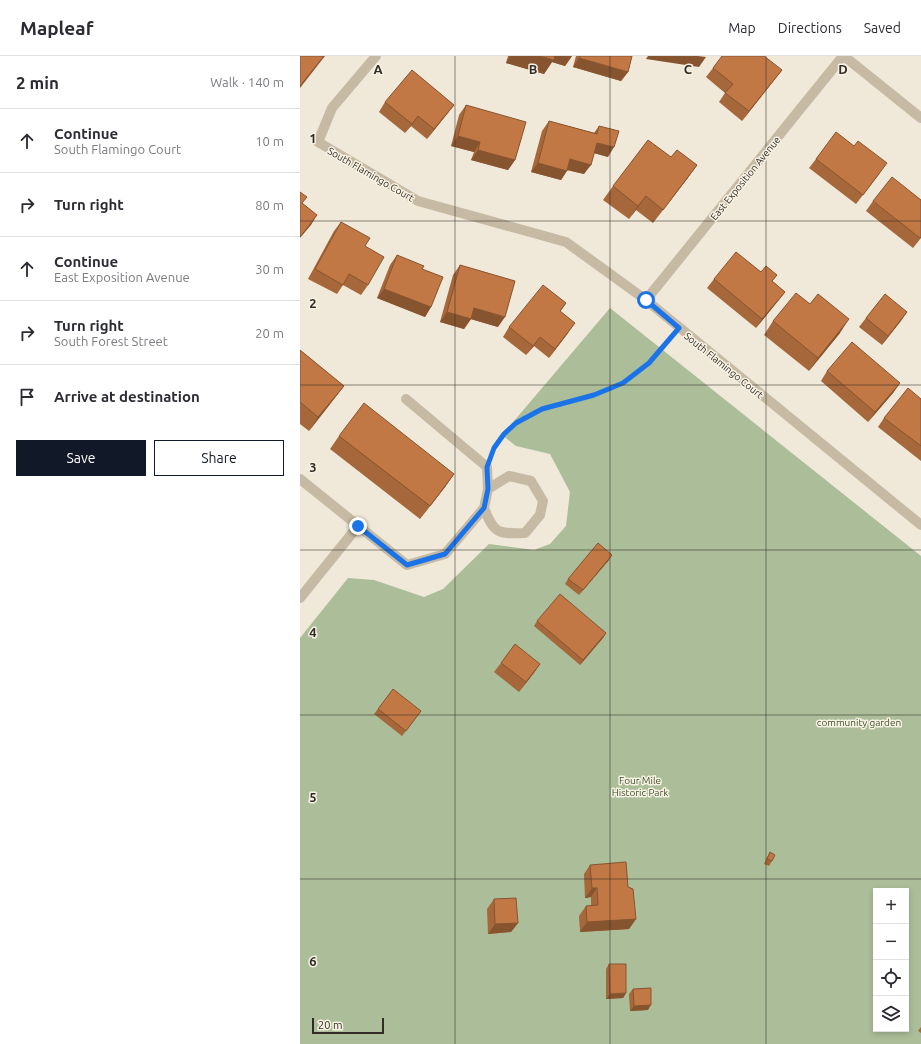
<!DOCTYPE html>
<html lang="en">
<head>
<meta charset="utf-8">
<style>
  body { margin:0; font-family:Ubuntu,sans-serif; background:#f7f7f7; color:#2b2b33 }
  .controls { position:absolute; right:12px; bottom:12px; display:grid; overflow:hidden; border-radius:0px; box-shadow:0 2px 6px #0003 }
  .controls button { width:36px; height:36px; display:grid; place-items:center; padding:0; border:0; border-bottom:1px solid #e1e1e2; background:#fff; color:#2b2b33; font:20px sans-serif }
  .scale { position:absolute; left:12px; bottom:10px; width:72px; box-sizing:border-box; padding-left:4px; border:2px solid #332c26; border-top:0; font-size:11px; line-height:14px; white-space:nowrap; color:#332c26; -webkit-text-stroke:3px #f8f2e4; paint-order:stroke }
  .stop { position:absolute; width:12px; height:12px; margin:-9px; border:3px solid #1a73e8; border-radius:50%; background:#fff }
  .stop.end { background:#1a73e8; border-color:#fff; box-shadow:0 1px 4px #0008 }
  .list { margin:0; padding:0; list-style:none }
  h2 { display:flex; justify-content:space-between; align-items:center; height:52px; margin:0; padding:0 16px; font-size:17px }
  h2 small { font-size:13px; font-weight:400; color:#7c7c81 }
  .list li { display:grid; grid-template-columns:26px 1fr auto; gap:12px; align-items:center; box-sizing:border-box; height:64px; padding:0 16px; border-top:1px solid #e1e1e2 }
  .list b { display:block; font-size:15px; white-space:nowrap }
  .list p { margin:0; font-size:13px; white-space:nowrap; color:#7c7c81 }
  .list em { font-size:13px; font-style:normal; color:#7c7c81 }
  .actions { display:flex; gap:8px; padding:12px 16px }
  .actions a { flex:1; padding:9px 0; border:1px solid #111827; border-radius:0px; text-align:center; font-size:14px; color:#111827 }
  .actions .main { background:#111827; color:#fff }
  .icon { flex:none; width:22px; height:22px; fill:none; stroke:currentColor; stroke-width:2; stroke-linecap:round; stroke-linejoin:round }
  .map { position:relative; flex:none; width:621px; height:988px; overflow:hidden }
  header { display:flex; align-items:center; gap:24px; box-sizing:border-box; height:56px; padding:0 20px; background:#fff; border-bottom:1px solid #e1e1e2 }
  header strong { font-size:19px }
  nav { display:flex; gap:22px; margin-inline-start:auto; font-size:14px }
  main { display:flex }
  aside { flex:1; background:#fff }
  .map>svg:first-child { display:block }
  .green { fill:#abbe99; fill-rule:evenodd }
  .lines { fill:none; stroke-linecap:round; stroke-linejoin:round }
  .path { stroke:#b3a48f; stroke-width:2.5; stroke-dasharray:2 2; stroke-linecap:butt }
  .service { stroke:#c7baa4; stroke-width:10 }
  .minor { stroke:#c7baa4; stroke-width:10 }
  .wall { fill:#a6673a }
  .shaded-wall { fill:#875430 }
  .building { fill:#c17844; stroke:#875430 }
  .route { stroke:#1a73e8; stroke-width:5 }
  .grid { fill:none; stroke:#332c26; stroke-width:1; stroke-opacity:0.55 }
  .labels { text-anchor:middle; stroke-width:3; stroke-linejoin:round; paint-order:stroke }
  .street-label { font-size:10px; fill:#332c26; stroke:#f8f2e4 }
  .park-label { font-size:10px; fill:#3c502a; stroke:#f8f2e4 }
  .grid-label { font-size:13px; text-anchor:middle; font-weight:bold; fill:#332c26; stroke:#f8f2e4; stroke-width:3; stroke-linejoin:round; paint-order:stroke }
</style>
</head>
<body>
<header>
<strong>Mapleaf</strong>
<nav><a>Map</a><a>Directions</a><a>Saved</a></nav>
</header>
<main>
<aside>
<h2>2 min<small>Walk · 140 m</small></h2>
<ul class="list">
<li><svg class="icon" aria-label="ahead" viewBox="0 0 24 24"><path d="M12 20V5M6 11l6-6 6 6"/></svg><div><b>Continue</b><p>South Flamingo Court</p></div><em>10 m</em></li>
<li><svg class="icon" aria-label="right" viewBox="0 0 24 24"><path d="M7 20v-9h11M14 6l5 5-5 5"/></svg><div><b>Turn right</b></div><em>80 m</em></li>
<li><svg class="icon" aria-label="ahead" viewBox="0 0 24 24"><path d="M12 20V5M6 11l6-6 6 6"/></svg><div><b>Continue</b><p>East Exposition Avenue</p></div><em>30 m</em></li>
<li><svg class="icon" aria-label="right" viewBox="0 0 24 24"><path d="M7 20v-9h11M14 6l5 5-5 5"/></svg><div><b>Turn right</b><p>South Forest Street</p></div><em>20 m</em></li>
<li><svg class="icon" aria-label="arrive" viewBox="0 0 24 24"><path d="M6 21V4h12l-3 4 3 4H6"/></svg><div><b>Arrive at destination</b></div></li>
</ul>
<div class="actions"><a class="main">Save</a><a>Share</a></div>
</aside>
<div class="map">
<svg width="621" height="988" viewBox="0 0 621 988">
  <rect width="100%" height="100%" fill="#f0e8d8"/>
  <path class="green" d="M310,252L621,500V988H0V582L48,522L74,524L124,541L143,533L189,488L234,494L250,488L266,470L270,436L250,398L216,390L202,379ZM576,835H606V973H576Z"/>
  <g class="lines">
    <path class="path" d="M193,393C217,345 281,350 322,327C341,317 355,300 369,284"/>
    <path class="service" d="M106,343L187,411L188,433"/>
    <path class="minor" d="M76,0L32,52L18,86L118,145L266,186L346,244L621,469
      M544,0L621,62
      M346,244L543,0
      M0,423L107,509L145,498L184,452L188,433L209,420L231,425L243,445L240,459L225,477C198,478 194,478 184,452
      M0,542L58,470"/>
  </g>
  <path class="wall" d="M208,0H272L265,10L252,6L244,18L206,7Z
    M276,0H332L328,16L321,25L273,11Z
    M413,12L482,14L475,23L442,65L419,46L425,37L406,21Z
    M85,46L154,49L147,58L127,83L111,70L105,77L79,56Z
    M166,49L215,104L208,114L171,104L174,96L151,90L159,59Z
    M249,65L294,77L299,70L308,101L294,97L284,118L267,114L261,124L231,116L242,75Z
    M554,90L580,117L556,148L509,112L516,103Z
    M371,101L397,109L387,123L353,167L336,154L329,163L303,144L313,130Z
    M573,145L621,182L613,192L566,155Z
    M41,166L65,190L68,229L61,239L43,229L37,238L8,223L34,175Z
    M97,199L122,213L131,251L125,261L77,242L90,209Z
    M160,209L198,271L171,263L164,273L140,266L153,219Z
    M461,216L477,219L472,225L485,236L478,245L456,272L407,232L414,223Z
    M266,247L260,256L268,277L249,302L234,290L226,299L203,281L209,271Z
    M607,256L582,289L559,271L566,262Z
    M473,265L540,277L509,315L464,279Z
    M0,294L44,330L34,343L9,375L0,368Z
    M527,315L600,327L593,337L568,366L521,325Z
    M621,343V405L578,371L584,362Z
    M39,380L154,418L145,431L120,463L30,393Z
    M309,504L279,539L265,528L268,523Z
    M237,565L306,577L303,582L280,609L234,570Z
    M201,607L240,608L219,636L194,616Z
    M78,653L121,655L102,680L74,658Z
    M470,796L472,805L469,810L464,808L467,801Z
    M290,809L328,831L336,863L329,873L280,876L279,860L286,850H291V841L285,842L284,818Z
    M194,843L218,867L211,876L188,878L187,853Z
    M309,908L326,937L323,942L306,943V913Z
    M333,933L348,954L330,955L329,938Z
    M621,971V977L618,975Z"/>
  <path class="shaded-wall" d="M24,0H25L0,32V30Z
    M210,0H272L265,10L252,6L244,18L206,7Z
    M348,0H398L406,1L399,11L346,3Z
    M279,2L328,16L321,25L273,11Z
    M482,14L475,23L442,65L449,55Z
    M154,49L147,58L127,83L134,73Z
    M118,60L111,70L105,77L112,68Z
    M158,80L180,86L174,96L151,90Z
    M297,87L314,91L308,101L290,96Z
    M178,94L215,104L208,114L171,104Z
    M270,103L291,109L284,118L263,113Z
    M238,107L267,115L261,124L231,116Z
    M397,109L387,123L353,167L363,154Z
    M346,140L336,154L329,163L338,150Z
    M17,159L11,169L0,182V181Z
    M84,233L131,251L125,261L77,242Z
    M485,236L478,245L456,272L462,263Z
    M174,252L205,261L198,271L167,262Z
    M147,256L171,263L164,273L140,266Z
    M607,256L601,265L582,289L588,280Z
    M549,263L540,277L509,315L518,302Z
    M275,267L268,277L249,302L255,293Z
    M240,281L234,290L226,299Z
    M600,327L593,337L568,366L575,356Z
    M44,330L34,343L9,375L18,361Z
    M154,418L145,431L120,463L130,450Z
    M312,499L309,504L279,539L283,534Z
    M306,577L303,582L280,609L283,604Z
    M240,608L234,617L219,636L226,626Z
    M292,832H297L291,841L285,842Z
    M336,863L329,873L280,876L287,866Z
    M218,867L211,876L188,878L195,868Z
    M326,937L323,942L306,943L310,938Z
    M351,949L348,954L330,955L334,950Z"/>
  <path class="building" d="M0,0H24L0,30Z
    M239,0H255L254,4Z
    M280,0H332L328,16L279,2Z
    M422,0H464L482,14L449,55L425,37L433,28L413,12Z
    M112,14L154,49L134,73L118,60L112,68L85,46Z
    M166,49L226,66L215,104L178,94L180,86L158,80Z
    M249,65L297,78L299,70L319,75L314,91L297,87L291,109L270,103L267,115L238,107Z
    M536,76L554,90L558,85L587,107L563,139L516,103Z
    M348,84L371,101L377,94L397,109L363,154L346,140L338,150L313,130Z
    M592,121L621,144V181L620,182L573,145Z
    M0,136L7,141L2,147L17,159L0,181Z
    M41,166L70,182L65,190L84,201L68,229L49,218L43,229L15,213Z
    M436,196L461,216L466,210L477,219L472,225L485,236L462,263L414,223Z
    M97,199L124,210L122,213L143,221L131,251L84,233Z
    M160,209L215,225L205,261L174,252L171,263L147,256Z
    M243,229L266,247L260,255L275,267L255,293L240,281L233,290L209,271Z
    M496,237L510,248L518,238L549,263L518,302L473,265Z
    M585,238L607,256L588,280L566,262Z
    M552,286L600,327L575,356L527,315Z
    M0,294L44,330L18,361L0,346Z
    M608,332L621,343V390L584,362Z
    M64,347L154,418L130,450L39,380Z
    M298,487L312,499L283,534L268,523Z
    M260,538L306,577L283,604L237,565Z
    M215,588L240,608L226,626L201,607Z
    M93,633L121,655L106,675L78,653Z
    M470,796L475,799L472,805L467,803Z
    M326,806L328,831L333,833L336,863L287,866L286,850L298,849L297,832H292L290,809Z
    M216,842L218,867L195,868L194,843Z
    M309,908H326V937L310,938Z
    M351,932V949L334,950L333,933Z"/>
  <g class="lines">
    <path class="route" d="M58,470L107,509L145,498L184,452L188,433L187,411L194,392L204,378L216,367L242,353L294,339L323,327L349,307L379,272L346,244"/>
  </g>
  <path class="grid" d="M155,0V988M310,0V988M466,0V988M0,165H621M0,329H621M0,494H621M0,659H621M0,823H621"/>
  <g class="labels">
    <g class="street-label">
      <text transform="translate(71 118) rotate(30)" y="4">South Flamingo Court</text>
      <text transform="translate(445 122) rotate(-51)" y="4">East Exposition Avenue</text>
      <text transform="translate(424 309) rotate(39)" y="4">South Flamingo Court</text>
    </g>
    <g class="park-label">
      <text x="559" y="670">community garden</text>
      <text x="340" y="728">Four Mile<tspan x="340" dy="12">Historic Park</tspan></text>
    </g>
  </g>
  <g class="grid-label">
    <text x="78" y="18">A</text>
    <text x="233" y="18">B</text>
    <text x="388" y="18">C</text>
    <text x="543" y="18">D</text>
    <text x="13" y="87">1</text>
    <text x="13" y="252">2</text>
    <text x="13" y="416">3</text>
    <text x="13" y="581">4</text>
    <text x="13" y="746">5</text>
    <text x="13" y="910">6</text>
  </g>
</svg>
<div class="controls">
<button>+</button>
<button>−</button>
<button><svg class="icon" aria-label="locate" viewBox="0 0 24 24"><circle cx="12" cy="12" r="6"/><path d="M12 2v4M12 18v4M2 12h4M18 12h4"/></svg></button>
<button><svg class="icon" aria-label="layers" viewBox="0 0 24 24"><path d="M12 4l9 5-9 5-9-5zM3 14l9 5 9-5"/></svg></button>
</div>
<div class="scale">20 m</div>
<div class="stop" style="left:346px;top:244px"></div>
<div class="stop end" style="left:58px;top:470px"></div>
</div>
</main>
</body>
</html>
